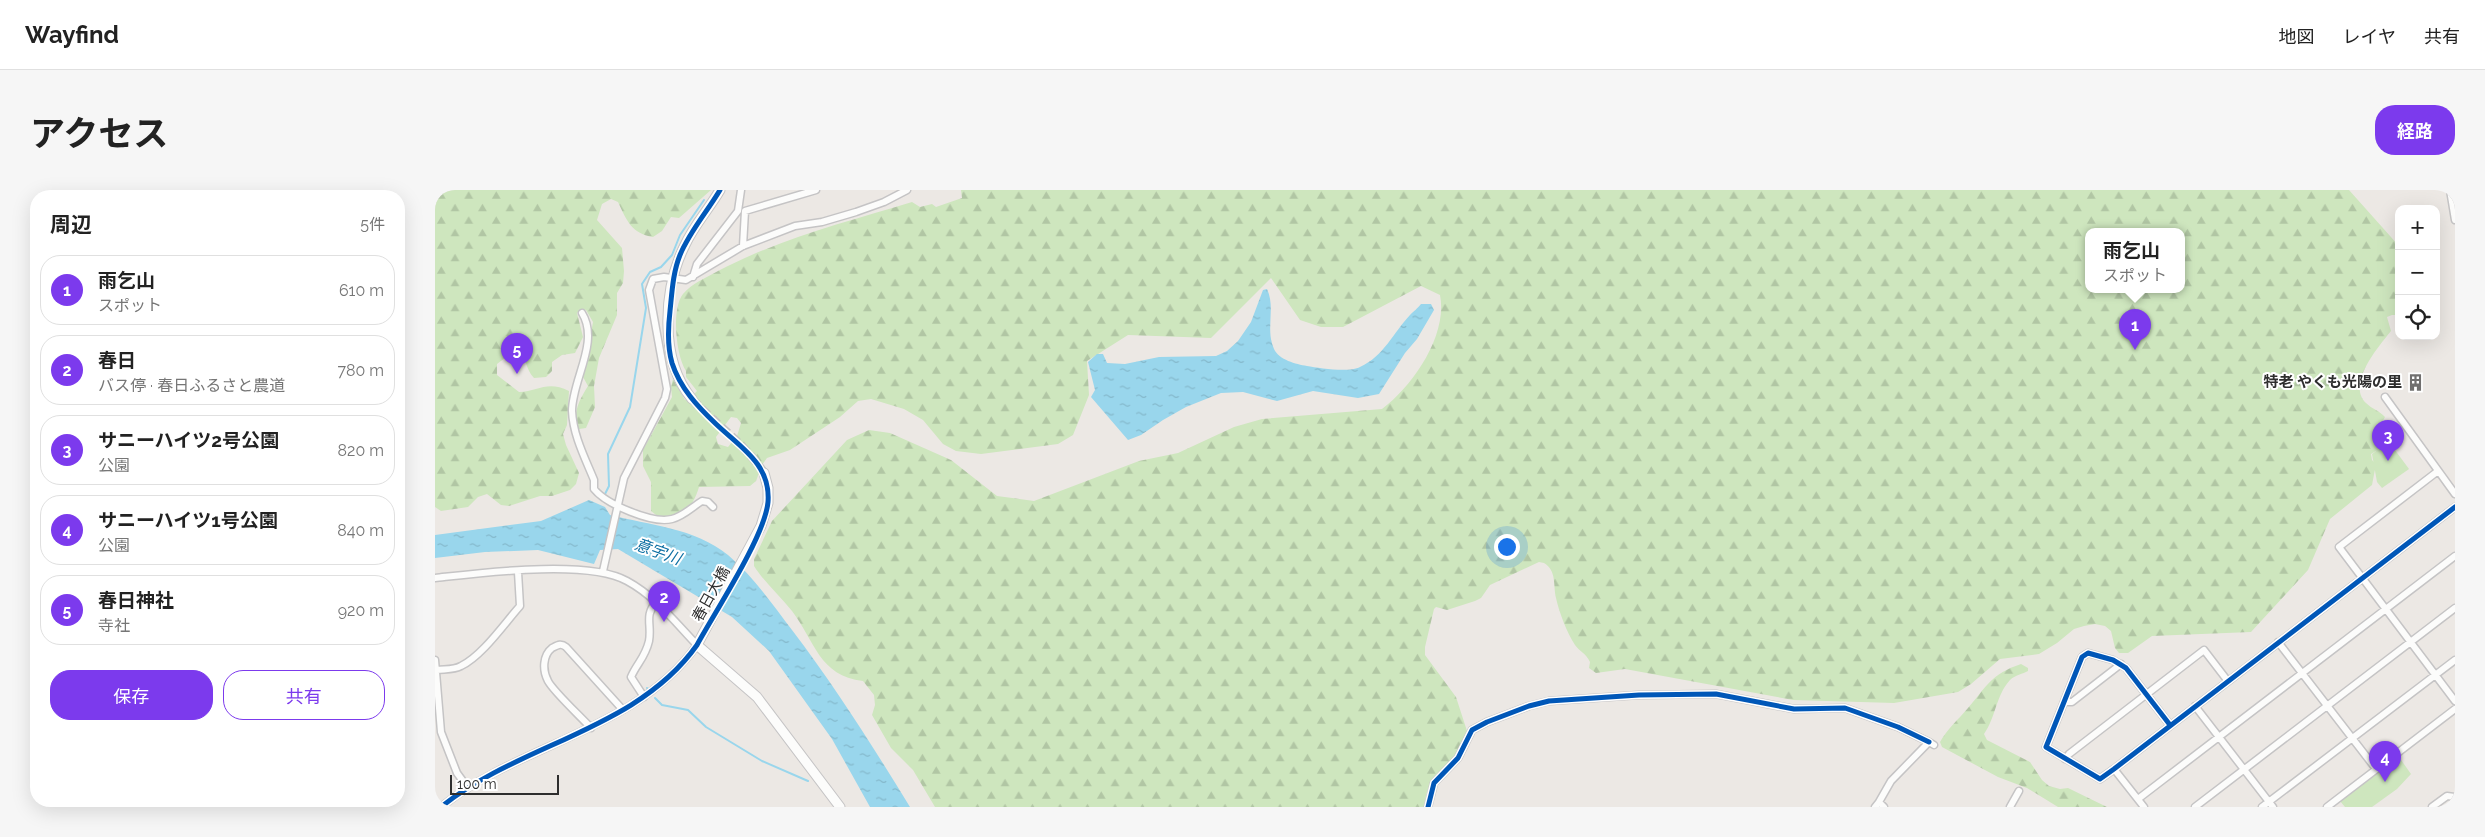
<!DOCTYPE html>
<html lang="ja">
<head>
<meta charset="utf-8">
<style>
  body { margin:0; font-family:Raleway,"Noto Sans JP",sans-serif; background:#f6f6f6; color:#222 }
  .controls { position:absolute; right:15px; top:15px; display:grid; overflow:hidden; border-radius:10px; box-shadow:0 5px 20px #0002 }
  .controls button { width:45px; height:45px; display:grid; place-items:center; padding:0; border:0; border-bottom:1px solid #e0e0e0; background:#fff; color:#222; font:25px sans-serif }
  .scale { position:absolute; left:15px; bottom:12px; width:109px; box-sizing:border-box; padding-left:5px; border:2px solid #2e2e2e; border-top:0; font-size:14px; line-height:18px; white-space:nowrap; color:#2e2e2e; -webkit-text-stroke:4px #fff; paint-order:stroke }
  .you { position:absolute; left:1071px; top:356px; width:18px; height:18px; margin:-12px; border:4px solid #fff; border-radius:50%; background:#1a73e8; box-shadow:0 0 0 8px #1a73e833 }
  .badge { display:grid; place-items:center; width:32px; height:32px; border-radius:50%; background:#7c3aed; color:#fff; font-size:16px; font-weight:700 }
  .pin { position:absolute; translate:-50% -41px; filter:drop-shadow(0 1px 2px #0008) }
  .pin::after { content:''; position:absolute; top:26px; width:18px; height:15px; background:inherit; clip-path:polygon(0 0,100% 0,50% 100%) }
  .popup { position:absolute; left:1650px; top:38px; width:100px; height:65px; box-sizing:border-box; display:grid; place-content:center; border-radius:10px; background:#fff; filter:drop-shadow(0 1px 4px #0005); font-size:16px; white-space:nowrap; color:#767676 }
  .popup b { font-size:19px; color:#222 }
  .popup::after { content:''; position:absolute; left:50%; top:100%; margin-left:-10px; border:10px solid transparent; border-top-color:#fff }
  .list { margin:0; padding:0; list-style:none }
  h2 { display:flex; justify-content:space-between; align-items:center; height:65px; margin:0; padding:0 20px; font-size:21px }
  h2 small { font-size:16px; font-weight:400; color:#767676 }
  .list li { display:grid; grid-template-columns:32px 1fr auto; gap:15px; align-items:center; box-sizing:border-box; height:70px; margin:0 10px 10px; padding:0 10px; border:1px solid #e0e0e0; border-radius:20px }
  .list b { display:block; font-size:19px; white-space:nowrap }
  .list p { margin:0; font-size:16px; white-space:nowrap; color:#767676 }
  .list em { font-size:16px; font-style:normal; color:#767676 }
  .actions { display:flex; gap:10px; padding:15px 20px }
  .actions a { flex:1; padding:11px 0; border:1px solid #7c3aed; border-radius:20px; text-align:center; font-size:18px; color:#7c3aed }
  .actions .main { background:#7c3aed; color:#fff }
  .icon { flex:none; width:28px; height:28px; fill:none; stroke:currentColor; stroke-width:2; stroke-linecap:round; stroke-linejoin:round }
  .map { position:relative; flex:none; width:2020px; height:617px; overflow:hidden; border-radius:20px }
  header { display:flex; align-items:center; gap:30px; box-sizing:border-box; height:70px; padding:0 25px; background:#fff; border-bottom:1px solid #e0e0e0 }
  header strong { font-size:24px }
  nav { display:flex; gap:28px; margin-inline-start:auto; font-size:18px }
  .intro { display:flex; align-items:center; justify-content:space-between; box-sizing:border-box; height:120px; padding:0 30px }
  h1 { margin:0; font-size:35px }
  .button { padding:12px 22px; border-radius:20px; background:#7c3aed; color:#fff; font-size:18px; font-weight:700 }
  main { display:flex; gap:30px; padding:0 30px }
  aside { flex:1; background:#fff; border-radius:20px; box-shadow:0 5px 20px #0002 }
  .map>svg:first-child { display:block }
  .forest { fill:url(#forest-firs); fill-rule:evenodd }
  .park { fill:#cee6be }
  .water { fill:url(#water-ripples) }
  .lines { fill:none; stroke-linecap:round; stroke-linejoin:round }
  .stream { stroke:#99d6ec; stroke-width:2 }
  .secondary-tunnel { stroke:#c6c3c0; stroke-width:9; stroke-dasharray:9 4.5; stroke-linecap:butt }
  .street-casing { stroke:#c5c4c5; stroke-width:9 }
  .secondary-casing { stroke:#c5c4c5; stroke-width:11 }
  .street { stroke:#fcfcfb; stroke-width:6 }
  .secondary { stroke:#fcfcfb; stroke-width:9 }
  .cycleway-casing { stroke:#fff; stroke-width:8 }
  .cycleway { stroke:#0057b8; stroke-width:5 }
  .labels { text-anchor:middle; stroke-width:4; stroke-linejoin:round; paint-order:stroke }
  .poi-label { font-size:15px; font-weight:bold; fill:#2e2e2e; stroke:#fff; text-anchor:end }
  .street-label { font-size:15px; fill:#2e2e2e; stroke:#fff }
  .water-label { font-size:16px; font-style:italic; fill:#0d6fa3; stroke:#fff }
</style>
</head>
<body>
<header>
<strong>Wayfind</strong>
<nav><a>地図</a><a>レイヤ</a><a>共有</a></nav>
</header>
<div class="intro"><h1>アクセス</h1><a class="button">経路</a></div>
<main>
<aside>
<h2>周辺<small>5件</small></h2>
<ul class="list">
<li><span class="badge">1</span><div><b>雨乞山</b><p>スポット</p></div><em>610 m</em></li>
<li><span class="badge">2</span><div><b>春日</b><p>バス停 · 春日ふるさと農道</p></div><em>780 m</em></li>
<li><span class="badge">3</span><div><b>サニーハイツ2号公園</b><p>公園</p></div><em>820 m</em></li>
<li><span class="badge">4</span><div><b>サニーハイツ1号公園</b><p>公園</p></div><em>840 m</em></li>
<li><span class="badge">5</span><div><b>春日神社</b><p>寺社</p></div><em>920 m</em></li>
</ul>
<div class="actions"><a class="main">保存</a><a>共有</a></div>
</aside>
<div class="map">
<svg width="2020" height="617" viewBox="0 0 2020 617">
  <defs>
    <pattern id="forest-firs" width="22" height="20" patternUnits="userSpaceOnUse" patternTransform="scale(1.25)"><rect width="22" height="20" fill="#cee6be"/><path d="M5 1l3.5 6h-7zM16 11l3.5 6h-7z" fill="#b1c6a4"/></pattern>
    <pattern id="water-ripples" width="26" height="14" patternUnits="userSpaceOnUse" patternTransform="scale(1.25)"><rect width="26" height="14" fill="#99d6ec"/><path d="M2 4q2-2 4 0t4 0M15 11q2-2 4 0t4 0" fill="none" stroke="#84b8cb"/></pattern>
  </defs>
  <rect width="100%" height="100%" fill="#ece8e4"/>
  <path class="forest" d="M0,0H276L244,28L236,27L227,41L218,47C196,43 192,31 183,12L176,9L167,14L162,30L187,58L189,81L188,93L182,103V125L164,168L159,196L160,217L151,238L144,239C136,224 145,209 153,196L148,187L158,132L151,120L146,119L142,123L148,147L140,163L127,165L117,172V181L111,187L99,188C90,179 92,167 83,158L62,174V185L84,202C103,201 113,190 134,201L132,235L128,244L131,255L144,283L141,294L135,300L117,306H105L74,316L66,315L52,304L43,307L33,317L6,321L0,317Z
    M526,0H1914L1964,56V125H1957L1952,127L1956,141C1944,156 1911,194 1931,213C1937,219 1945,221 1950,227L1941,243L1950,251L1948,257L1936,264L1937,270L1941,274L1937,295L1895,329L1873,380L1816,442L1717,446L1693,463H1684L1680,458L1676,441L1670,436L1660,434L1649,436L1639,439L1622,453L1604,464L1565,469L1536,494L1523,502L1459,513L1358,510L1190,479L1161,483L1154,478L1155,472C1151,463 1144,461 1140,455C1132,443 1124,422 1121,408C1118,395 1122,381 1109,373L1104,372L1055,395L1046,408L1040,411L1012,420L1001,417L999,419L990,457V465L1021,507L1032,541C1028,549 1025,560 1019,567C1000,587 994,586 989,617H500L478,580L456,558L437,525L440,515L439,505L428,491C384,486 380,451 357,421C345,406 329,392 319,376V369L337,331L412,250L434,240L455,243L516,270L562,306L599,311L704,271L743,263L799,237L827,229L947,219C978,196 1013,145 1005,105L986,96L908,137H886L865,130L836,88L776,148L693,145L652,171L654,205L638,245L623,254L546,264L521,261L508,254L488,230L469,219L436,209L423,211L405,227L355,260L332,268L327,275L321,291L315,296L264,297C257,320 249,324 225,328L216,321V292L208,276V260L237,207L236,197L238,189L250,210H253L262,201L251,187V181C241,166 236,119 248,104C257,93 271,88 283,81C344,49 411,32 477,12L485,17L497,14L501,17L527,8ZM1654,41H1746V99H1654ZM296,227L302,228L306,233L302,246L293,257L283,254L281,247Z
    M1586,474L1593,478V481C1588,484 1580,485 1575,490C1561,505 1561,527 1549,544L1552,550L1595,572L1607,590L1614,596L1625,599L1633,598L1672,617H1623L1592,598L1563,587L1507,557L1505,552C1513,538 1523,530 1533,518C1552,496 1556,484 1586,474Z"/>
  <path class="park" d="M1954,252L1974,279L1947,298L1942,292L1937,264Z
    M1964,567L1976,584L1962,599L1937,617H1910L1905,611Z"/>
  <path class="water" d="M832,99C841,118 830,139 839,159C844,170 861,174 872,176C884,178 914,183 925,177C949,166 958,143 975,125C979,121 982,119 986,114H996L999,120L982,149L970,163L944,204L923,208L878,201L842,211L808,202L786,203L751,217L728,230L706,245L693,250L656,207L660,200L653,172L662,164H668L672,173L690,174L724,167L781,166L792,161L803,151L816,132L828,100Z
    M154,310L170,317L175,325C214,335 260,338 293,365C318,386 338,415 357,440C401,498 437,555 475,617H435L397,549L334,461L297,427L183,359L165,360L159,374L103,360L50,362L0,368V345L106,331Z"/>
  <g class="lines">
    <path class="stream" d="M170,304L174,296L173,264L195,217L211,118L207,94L215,82L226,77L237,65L245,45L269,10
      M212,498L213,499
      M220,508L227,515L253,520L271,537L327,571L373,591"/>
    <path class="secondary-tunnel" d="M257,209C280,234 310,254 329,283"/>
    <defs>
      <path id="street" d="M2015,0L2020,30
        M308,56L310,21L381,0
        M258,87L262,74L303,21L306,0
        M147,123C165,152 137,190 137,221C138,245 150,268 159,290V299C171,314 217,334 237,329C249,326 257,317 267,311L273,312L278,317
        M1950,207L2020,304
        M2003,281L1904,357L2020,511
        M168,381L189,288L230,208L232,199L214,100L218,89L229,87L251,90L308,56L360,36L387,32L421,22L449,12L472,0
        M0,388C46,383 153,369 192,391C220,406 240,432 262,455C201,541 85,553 6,617
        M1843,452L1941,579
        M0,470L6,542L22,583L33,598
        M2,480C10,479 19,480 26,476C47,466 69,434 85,416L83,382
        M209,507L196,487C202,473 210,468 214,451C217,434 209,426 221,412
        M1630,512H1637L1686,474
        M1760,516L1838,617
        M1735,535L1691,478L1678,470L1653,463L1647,467L1611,557L1665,589L1679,579L2020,317
        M156,538C146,527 118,501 113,491C107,480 108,465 117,458C123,455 126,453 131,457L188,520
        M1630,569L1634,564L1769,460L1792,490
        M1679,579L1709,617
        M1703,609L2020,366
        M1444,612L1456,591L1494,552L1499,555
        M993,617L999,593L1023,568L1037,540L1052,532L1094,516L1114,511L1204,505L1281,504L1359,519L1410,518L1463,537L1494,552
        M1440,617L1444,612L1449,617
        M1575,617L1584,601
        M1760,617L2020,418
        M1827,617L2020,470
        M1892,617L2020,519
        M1997,617L2012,606L2020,607"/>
      <path id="secondary" d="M257,209C224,170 228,99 250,55C259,35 274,19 285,0
        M329,283L333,298V313L326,336L262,455L322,507L405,617"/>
    </defs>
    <use href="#street" class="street-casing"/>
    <use href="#secondary" class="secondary-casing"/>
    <use href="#street" class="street"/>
    <use href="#secondary" class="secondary"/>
    <defs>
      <path id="cycleway" d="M1735,535L1691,478L1678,470L1653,463L1647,467L1611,557L1665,589L1679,579L2020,317
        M6,617C85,553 201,541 262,455C280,422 330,346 333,312C336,274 305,257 281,234C263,217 245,198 237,173C232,156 233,138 235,121C237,102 238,82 245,65C255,41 272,22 285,0
        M993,617L999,593L1023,568L1037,540L1052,532L1094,516L1114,511L1204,505L1281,504L1359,519L1410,518L1463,537L1494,552"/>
    </defs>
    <use href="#cycleway" class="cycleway-casing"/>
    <use href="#cycleway" class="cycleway"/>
  </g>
  <defs>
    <symbol id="building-bare" viewBox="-9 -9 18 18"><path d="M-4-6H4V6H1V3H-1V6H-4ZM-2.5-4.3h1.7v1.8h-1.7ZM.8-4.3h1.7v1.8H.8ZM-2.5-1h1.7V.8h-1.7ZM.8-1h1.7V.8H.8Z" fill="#706f6e" stroke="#fff" stroke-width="2.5" paint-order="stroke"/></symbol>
  </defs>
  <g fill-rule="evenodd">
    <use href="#building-bare" x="1968" y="180" width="25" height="25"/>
  </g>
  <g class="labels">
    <g class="poi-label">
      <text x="1967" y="197">特老 やくも光陽の里</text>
    </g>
    <g class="street-label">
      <text transform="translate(276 404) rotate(-61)" y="5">春日大橋</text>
    </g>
    <g class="water-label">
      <text transform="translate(223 361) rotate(20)" y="6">意宇川</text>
    </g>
  </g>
</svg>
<div class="controls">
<button>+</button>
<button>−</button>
<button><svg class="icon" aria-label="locate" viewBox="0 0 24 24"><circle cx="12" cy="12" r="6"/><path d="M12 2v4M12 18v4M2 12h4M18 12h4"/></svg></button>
</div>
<div class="scale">100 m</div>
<div class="you"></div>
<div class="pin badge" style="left:1700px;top:160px">1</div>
<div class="popup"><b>雨乞山</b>スポット</div>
<div class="pin badge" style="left:229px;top:432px">2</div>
<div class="pin badge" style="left:1953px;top:271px">3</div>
<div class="pin badge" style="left:1950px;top:592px">4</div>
<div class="pin badge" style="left:82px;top:184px">5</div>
</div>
</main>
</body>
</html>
